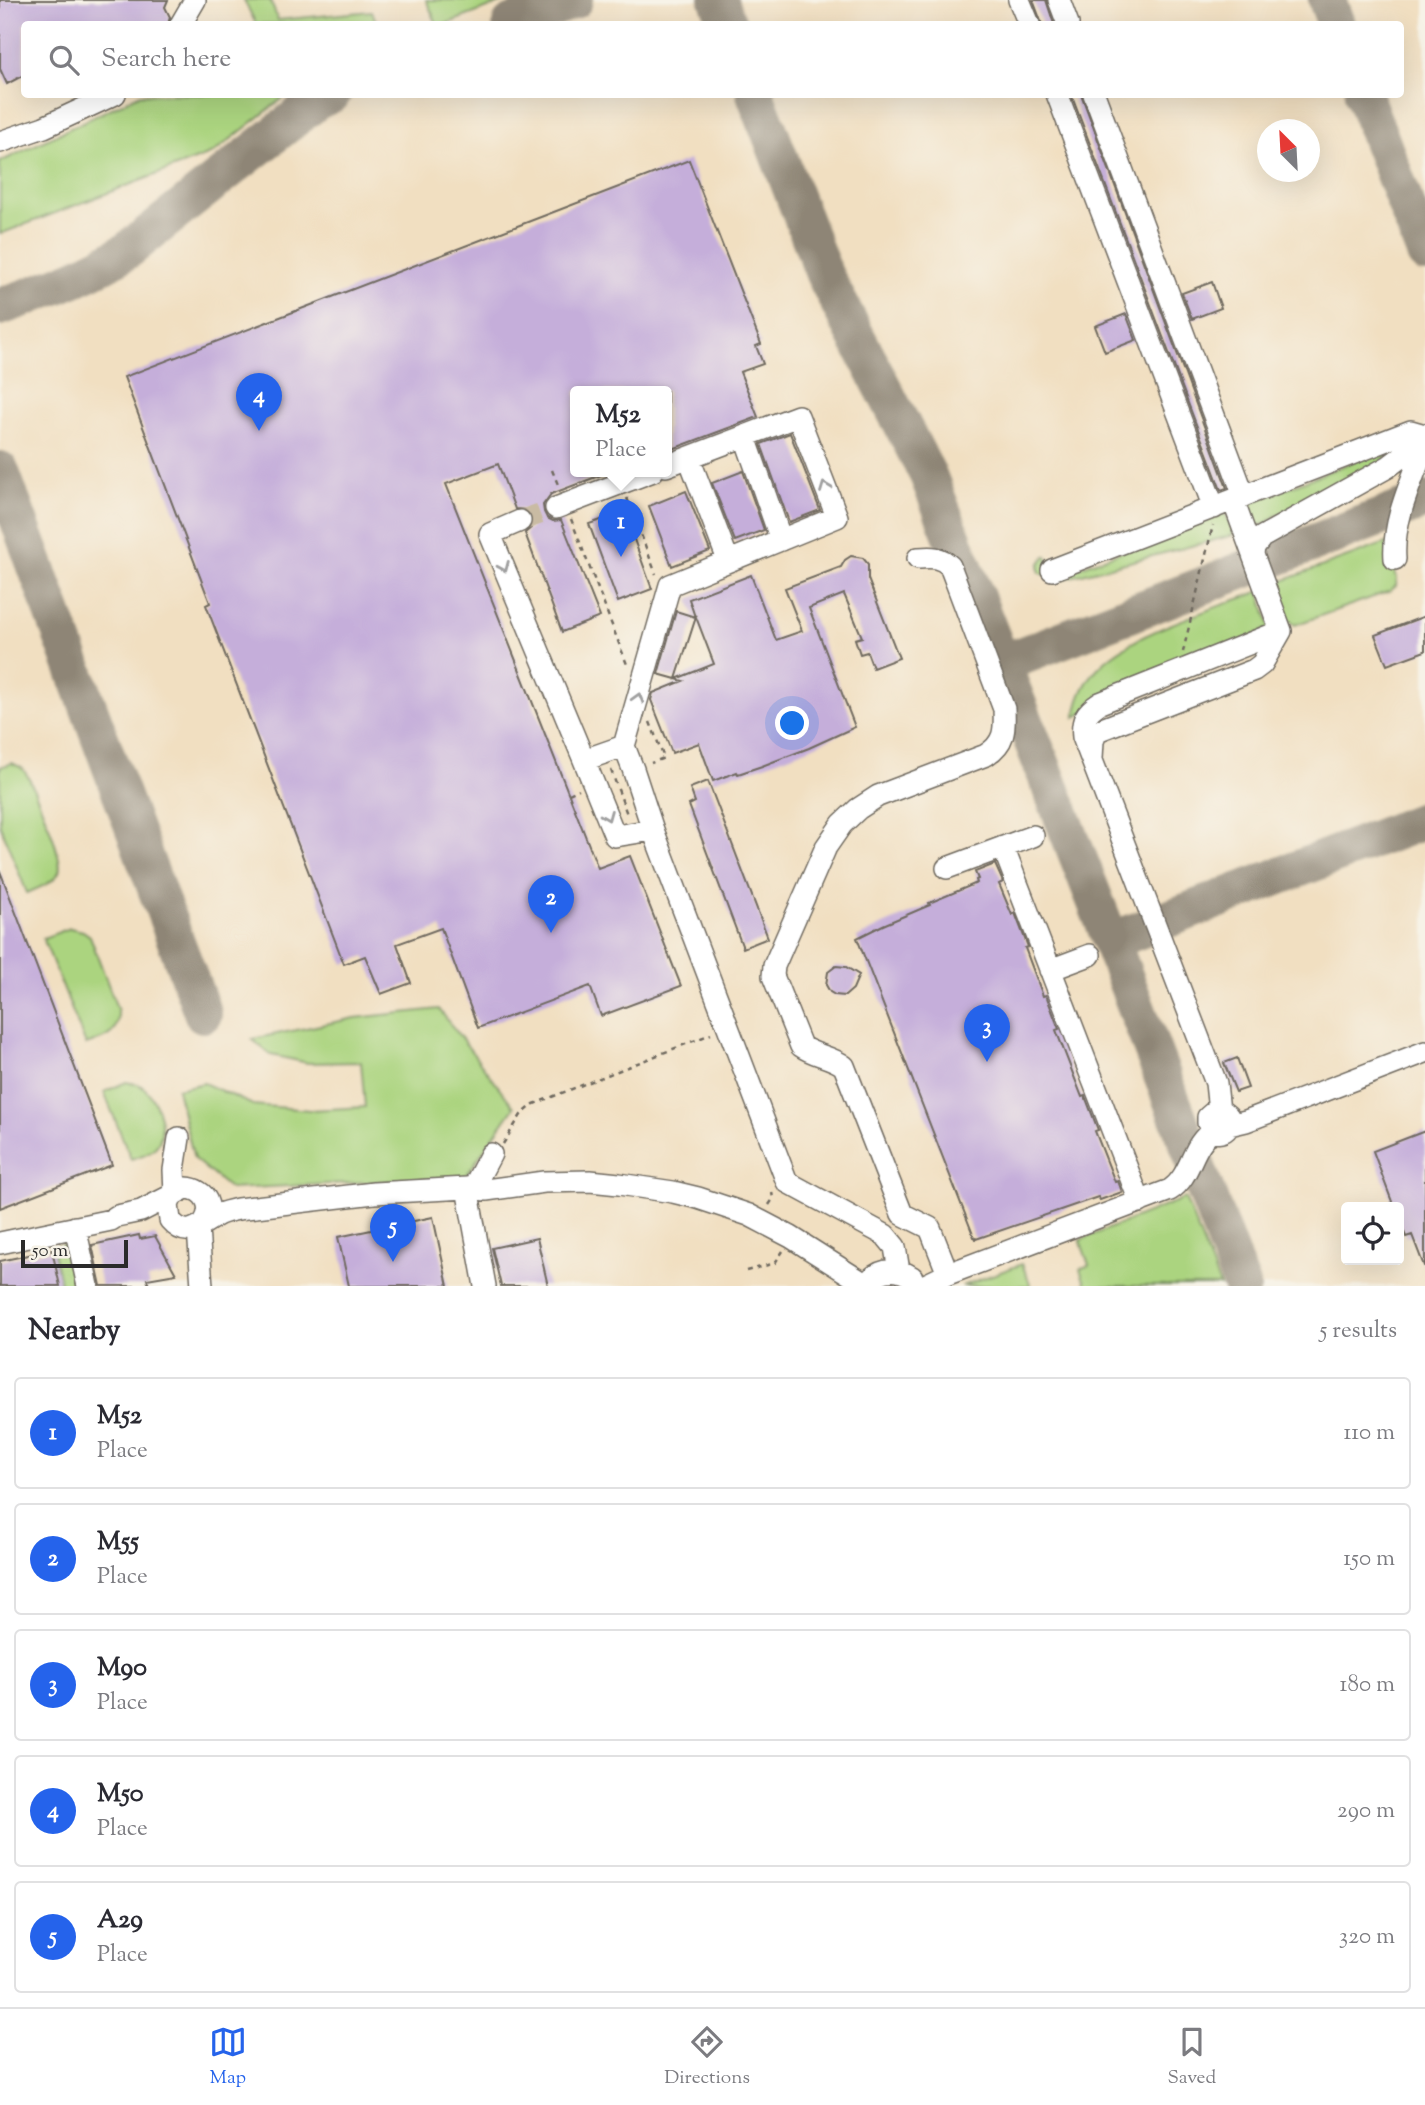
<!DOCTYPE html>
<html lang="en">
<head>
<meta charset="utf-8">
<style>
  body { margin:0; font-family:"Sorts Mill Goudy",serif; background:#f2f2f3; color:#2b2b33 }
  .controls { position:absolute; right:21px; bottom:21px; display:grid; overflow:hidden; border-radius:7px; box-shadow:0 7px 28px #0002 }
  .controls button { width:63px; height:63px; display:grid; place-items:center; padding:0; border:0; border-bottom:2px solid #e1e1e2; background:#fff; color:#2b2b33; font:35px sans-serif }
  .compass { position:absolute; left:1257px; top:119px; width:63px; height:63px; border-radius:50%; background:#fff; box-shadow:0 7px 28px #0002; rotate:336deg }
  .scale { position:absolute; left:21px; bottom:18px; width:107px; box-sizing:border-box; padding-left:7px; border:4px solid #2b2b2b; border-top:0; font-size:19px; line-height:24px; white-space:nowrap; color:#2b2b2b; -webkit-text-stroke:5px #f7f3e8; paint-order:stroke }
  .you { position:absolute; left:793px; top:724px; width:24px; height:24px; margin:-18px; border:5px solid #fff; border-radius:50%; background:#1a73e8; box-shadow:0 0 0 10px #1a73e833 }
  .badge { display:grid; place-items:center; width:46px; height:46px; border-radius:50%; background:#2563eb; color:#fff; font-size:23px; font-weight:700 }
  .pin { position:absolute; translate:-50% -58px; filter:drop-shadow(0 2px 4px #0008) }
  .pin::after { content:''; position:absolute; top:37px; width:24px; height:21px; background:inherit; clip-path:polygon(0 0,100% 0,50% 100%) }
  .popup { position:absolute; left:570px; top:386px; width:102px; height:91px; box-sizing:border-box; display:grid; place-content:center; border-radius:7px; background:#fff; filter:drop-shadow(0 2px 5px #0005); font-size:23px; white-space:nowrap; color:#7c7c81 }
  .popup b { font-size:26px; color:#2b2b33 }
  .popup::after { content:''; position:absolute; left:50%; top:100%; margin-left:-14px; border:14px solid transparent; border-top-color:#fff }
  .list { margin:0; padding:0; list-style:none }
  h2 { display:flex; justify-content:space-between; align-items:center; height:91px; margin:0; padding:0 28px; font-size:30px }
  h2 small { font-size:23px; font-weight:400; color:#7c7c81 }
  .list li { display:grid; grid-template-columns:46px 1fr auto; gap:21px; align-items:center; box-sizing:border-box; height:112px; margin:0 14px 14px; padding:0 14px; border:2px solid #e1e1e2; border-radius:7px }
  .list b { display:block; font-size:26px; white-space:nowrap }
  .list p { margin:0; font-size:23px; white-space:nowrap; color:#7c7c81 }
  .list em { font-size:23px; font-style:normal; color:#7c7c81 }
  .icon { flex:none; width:38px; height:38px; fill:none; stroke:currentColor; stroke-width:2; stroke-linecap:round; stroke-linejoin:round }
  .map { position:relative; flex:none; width:1425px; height:1286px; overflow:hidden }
  .search { position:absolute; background:#fff; box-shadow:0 7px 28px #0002; left:21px; right:21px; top:21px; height:77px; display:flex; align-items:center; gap:18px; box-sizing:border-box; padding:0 24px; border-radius:7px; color:#7c7c81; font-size:26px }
  .sheet { height:721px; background:#fff }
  nav { display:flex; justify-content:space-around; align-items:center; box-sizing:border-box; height:98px; border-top:2px solid #e1e1e2; background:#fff; font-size:19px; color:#7c7c81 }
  nav a { display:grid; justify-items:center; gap:4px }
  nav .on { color:#2563eb }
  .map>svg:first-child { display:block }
  .green { fill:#abd47f; stroke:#6b8055; stroke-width:2 }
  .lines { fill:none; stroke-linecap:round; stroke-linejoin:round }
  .taxiway { stroke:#8e8576; stroke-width:38 }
  .building { fill:#c5aeda; fill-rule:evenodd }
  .minor-tunnel { stroke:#c9bba3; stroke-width:21; stroke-dasharray:21 10; stroke-linecap:butt }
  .minor-casing { stroke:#706a60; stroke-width:24 }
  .path { stroke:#706a60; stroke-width:2.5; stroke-dasharray:5 5; stroke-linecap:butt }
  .minor { stroke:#fff; stroke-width:21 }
  .oneway { stroke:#a0a0a0 }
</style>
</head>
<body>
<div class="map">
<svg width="1425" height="1286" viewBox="0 0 1425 1286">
  <rect width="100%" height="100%" fill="#f7f3e8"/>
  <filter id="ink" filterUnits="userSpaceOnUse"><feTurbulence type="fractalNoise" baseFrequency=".0143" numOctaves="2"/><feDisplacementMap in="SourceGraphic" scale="14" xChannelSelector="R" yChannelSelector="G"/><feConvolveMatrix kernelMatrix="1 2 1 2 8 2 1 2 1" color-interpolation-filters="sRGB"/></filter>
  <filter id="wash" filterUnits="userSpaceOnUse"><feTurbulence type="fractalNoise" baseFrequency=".00686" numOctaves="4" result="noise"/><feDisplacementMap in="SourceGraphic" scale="28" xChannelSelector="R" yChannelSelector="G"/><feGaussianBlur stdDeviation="1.57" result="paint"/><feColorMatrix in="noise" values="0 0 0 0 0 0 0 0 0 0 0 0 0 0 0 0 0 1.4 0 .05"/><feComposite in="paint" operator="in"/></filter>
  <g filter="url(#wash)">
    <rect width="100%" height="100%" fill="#f1dfc1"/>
    <path class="green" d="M244,0H270L278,20L372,11L377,24H256Z
      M426,0H509L446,24H437Z
      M141,94L287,95L213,153L0,234V162Z
      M1405,441L1370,471L1275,516L1267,523L1251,528L1247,507L1249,503Z
      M1221,514H1226L1234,535L1059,580L1040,573C1037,565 1040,561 1047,556L1056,576Z
      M1386,543L1397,578L1396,586L1390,591L1295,625L1283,616L1271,585Z
      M1260,591L1270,628L1075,717C1078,697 1087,678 1102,664C1134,632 1217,608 1260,591Z
      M12,763L22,768L29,778C36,795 65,858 59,872C54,883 38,888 27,893L0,825V767Z
      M70,928L83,931L90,936L118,1011C119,1036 105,1038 86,1045L43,938Z
      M439,1009L514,1107L465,1177L230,1189L194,1159L177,1089L204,1083L253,1105L310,1110L365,1107L361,1062L308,1063L271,1055L252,1039L355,1018Z
      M126,1082C130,1083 134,1083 137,1084C155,1091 167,1126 159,1142C154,1152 141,1156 131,1159L104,1092Z
      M1185,1198L1220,1286H1086L1080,1269L1089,1265L1080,1240Z
      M64,1244L73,1286H61L52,1247Z
      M1022,1264L1031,1286H962Z"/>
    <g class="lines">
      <path class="taxiway" d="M718,0L728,24
        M1327,0L1336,24
        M511,24L574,0
        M755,94L824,274L928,475L1111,941L1242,1286
        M1363,94L1425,254
        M0,307C45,290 87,276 128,250L317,101L332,94
        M0,470L203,1014
        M1002,663L1425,500
        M1111,941L1425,820"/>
    </g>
    <g id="blocks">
      <path class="building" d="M0,0H168L165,7L170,17L168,24H24V75L7,84L0,69Z
        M1033,0H1046L1054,24H1042Z
        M1071,94H1081L1227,488L1221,490Z
        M689,160L761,344L756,346L763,364L740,372L758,417L667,451V391H576V471L609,472L551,494L543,505L544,512L547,518L553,521L561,520L600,617L562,632L525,533L531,528L532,516L527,510L515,509L498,464L446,484L598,868L630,856L681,986L601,1016L590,986L478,1028L441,928L397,944L411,983L381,994L365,956L344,964L206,605L210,603L124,377Z
        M1212,282L1221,308L1192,319L1182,293Z
        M1126,314L1136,340L1105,352L1095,326Z
        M790,433L820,510L789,522L761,444Z
        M743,471L764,530L735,541L712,483Z
        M686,491L710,551L672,566L649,506Z
        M624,512L652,589L618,602L589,524Z
        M851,556L863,558L868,564V579L899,658L873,668L867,652L860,654L855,639L862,637L844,594L809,608L855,727L809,748L762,766L738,774L737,772L713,781L699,743L672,753L651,700L653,693L683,681L658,674L676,611L695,617L689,599L751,575L776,640L802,631L785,588L841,567L845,560ZM696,617L714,664L676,679Z
        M1425,616V651L1387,665L1375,635Z
        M708,781L768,938L743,948L689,805L695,802L690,788Z
        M995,864L1003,882L999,884L1012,915L1015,913L1028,947L1025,948L1043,996L1046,995L1059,1029L1056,1030L1082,1097L1085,1096L1098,1130L1095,1131L1115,1182L1118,1181L1122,1192L1100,1200L1098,1197L976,1239L975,1237H974L857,938L883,925L930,905L929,903L977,883L976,880L978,879L975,872Z
        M0,871L112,1165L0,1208Z
        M836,966L846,967L859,975L853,989L845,996L835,995L830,992L826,985L828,972Z
        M1237,1058L1248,1088L1236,1092L1224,1063Z
        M1425,1131V1266H1424L1412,1235L1406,1237L1399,1219V1207H1394L1373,1151Z
        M433,1217L448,1286H349L338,1237Z
        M139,1235L140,1239L155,1236L176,1274L147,1279L149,1286H101L92,1245Z
        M537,1238L548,1286H501L492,1248Z
        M52,1250L60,1286H0V1261Z"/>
    </g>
  </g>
  <g filter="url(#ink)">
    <use href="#blocks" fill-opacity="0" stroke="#706a60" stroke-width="2"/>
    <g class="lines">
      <path class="minor-tunnel" d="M520,521L556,508"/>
      <defs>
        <path id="minor" d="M1019,0L1029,24
          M1059,0L1068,24
          M181,24L195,0
          M1057,94L1214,508
          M1094,94L1244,496
          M0,142L44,127L115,94
          M745,437L781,540
          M689,458L728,560
          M1233,500L1253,555
          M556,508L653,471
          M520,521L490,534L584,760L624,746L670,585L837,517L798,416L666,466
          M918,558C931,557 940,556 950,566L1004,709C1005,730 1005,743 986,755L878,796L858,809L842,824L826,847L774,966L773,976L801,1046C815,1056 831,1056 844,1066L902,1214L930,1228L948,1274
          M1395,559C1392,521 1412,481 1425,445
          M1052,570L1411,431L1425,435
          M624,746L633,769L653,830L787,1182L885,1235L895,1247L899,1271
          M1092,758L1093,741L1097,731L1254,670L1262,664L1281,631L1253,555L1254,547L1262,537L1388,467L1425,439
          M584,760L615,836L653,830
          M1003,847L1140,1202
          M947,868L1033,836
          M1050,970L1090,955
          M1219,1111L1216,1083L1083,737C1081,720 1086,712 1100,703L1281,631
          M1229,1125L1228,1116L1223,1112L1215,1111L1208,1117V1123L1213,1131C1220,1134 1226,1132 1229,1125L1246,1121L1425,1052
          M467,1188L485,1286
          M473,1188L491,1154
          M175,1193L174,1170L179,1138
          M171,1198L168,1205L170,1220C187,1240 198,1226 216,1216C222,1212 230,1211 238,1209L374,1193L467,1188L486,1190L544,1182L590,1181L619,1184L673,1192L698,1198L749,1215L791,1237L865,1284
          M75,1227L88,1286
          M198,1228L202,1286
          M0,1243L111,1220L117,1216L141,1211L186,1188C206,1189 215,1208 203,1224
          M864,1286C877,1270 894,1265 912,1277
          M923,1286L948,1274L1170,1190C1192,1176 1191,1144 1213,1131"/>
      </defs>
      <use href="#minor" class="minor-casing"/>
      <path class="path" d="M552,470L559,487
        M627,498L656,574
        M571,519L628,667
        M1183,652L1213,525
        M650,722L664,758L651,763
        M611,770L628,817
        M569,794L579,789
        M503,1144L521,1115L534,1104L711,1034
        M769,1205L773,1199L772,1192
        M746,1271L775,1263L783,1251"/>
      <use href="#minor" class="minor"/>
    </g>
    <defs><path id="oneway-chevron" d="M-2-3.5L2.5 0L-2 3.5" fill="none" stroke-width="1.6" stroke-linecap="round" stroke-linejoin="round" transform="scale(1.75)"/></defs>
    <g class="oneway">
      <use href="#oneway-chevron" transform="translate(825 487) rotate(-111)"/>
      <use href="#oneway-chevron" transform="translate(504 567) rotate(67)"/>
      <use href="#oneway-chevron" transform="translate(638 698) rotate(-74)"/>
      <use href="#oneway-chevron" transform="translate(607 816) rotate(68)"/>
    </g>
  </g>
</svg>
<div class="controls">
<button><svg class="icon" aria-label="locate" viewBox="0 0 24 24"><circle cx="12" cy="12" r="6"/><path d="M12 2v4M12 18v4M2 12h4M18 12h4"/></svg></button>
</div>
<svg class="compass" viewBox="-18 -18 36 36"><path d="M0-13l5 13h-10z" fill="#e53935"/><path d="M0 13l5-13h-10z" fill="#7c7c81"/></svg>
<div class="scale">50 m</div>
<div class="you"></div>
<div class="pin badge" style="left:621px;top:557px">1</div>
<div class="popup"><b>M52</b>Place</div>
<div class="pin badge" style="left:551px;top:933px">2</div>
<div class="pin badge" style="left:987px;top:1062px">3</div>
<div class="pin badge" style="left:259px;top:431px">4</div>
<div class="pin badge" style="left:393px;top:1262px">5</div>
<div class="search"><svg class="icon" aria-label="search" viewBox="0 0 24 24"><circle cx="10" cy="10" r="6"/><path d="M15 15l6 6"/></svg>Search here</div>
</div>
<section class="sheet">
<h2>Nearby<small>5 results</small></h2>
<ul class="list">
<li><span class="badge">1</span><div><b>M52</b><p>Place</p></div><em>110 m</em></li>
<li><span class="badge">2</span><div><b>M55</b><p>Place</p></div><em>150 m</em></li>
<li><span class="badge">3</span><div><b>M90</b><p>Place</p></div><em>180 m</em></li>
<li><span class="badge">4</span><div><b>M50</b><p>Place</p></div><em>290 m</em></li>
<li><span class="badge">5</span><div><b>A29</b><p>Place</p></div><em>320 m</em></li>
</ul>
</section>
<nav>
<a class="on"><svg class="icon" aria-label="map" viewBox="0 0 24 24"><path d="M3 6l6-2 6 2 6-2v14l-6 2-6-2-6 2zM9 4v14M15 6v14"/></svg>Map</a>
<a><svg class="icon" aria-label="directions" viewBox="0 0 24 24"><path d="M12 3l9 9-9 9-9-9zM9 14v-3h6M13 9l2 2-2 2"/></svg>Directions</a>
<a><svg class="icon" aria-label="saved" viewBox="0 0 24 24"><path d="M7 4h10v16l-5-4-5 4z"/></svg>Saved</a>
</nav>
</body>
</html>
